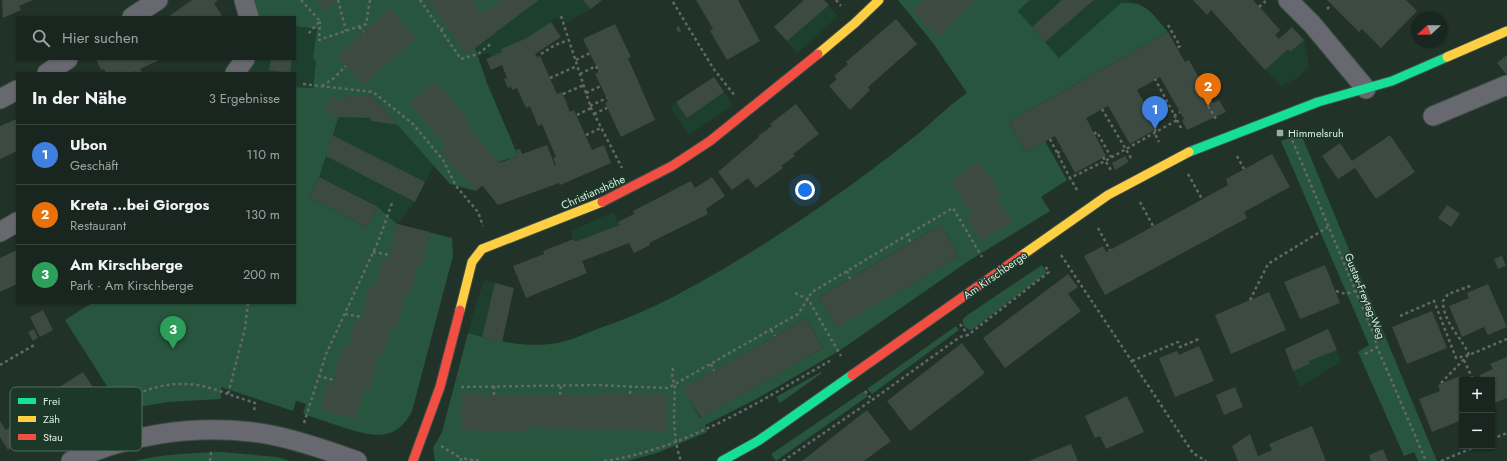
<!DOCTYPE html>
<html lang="de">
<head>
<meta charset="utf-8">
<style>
  body { margin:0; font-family:Jost,sans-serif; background:#26322c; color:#f1f3f6 }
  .controls { position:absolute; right:12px; bottom:12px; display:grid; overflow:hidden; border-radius:0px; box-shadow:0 1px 3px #0004 }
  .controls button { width:36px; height:36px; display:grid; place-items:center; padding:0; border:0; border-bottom:1px solid #37433d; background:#19261f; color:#f1f3f6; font:20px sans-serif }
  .compass { position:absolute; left:1411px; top:12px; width:36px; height:36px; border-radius:50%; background:#19261f; box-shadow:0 1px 3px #0004; rotate:249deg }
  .you { position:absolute; left:805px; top:190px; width:14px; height:14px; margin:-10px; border:3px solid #fff; border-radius:50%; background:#1a73e8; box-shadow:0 0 0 6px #1a73e833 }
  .badge { display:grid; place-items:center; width:26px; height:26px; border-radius:50%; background:#9aaba1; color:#fff; font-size:13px; font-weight:700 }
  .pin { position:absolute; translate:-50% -33px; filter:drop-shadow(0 1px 2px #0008) }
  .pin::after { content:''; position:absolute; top:21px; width:14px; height:12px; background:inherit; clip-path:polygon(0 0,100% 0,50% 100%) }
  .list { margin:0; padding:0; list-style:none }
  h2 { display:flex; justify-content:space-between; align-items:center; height:52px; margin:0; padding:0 16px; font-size:17px }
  h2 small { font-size:13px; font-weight:400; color:#9fa5a4 }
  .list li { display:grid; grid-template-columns:26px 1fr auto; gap:12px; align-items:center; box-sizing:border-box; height:60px; padding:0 16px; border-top:1px solid #37433d }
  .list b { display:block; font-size:15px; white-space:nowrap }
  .list p { margin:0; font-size:13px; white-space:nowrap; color:#9fa5a4 }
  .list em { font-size:13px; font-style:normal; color:#9fa5a4 }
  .icon { flex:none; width:22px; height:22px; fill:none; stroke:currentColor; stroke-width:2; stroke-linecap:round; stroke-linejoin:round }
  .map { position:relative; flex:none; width:1507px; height:461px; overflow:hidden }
  .search { position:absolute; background:#19261f; box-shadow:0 1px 3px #0004; left:16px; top:16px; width:280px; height:44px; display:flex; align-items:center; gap:10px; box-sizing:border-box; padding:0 14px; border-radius:0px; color:#9fa5a4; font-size:15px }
  .panel { position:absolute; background:#19261f; box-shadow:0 1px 3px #0004; left:16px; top:72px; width:280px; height:232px; border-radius:0px }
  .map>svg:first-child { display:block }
  .built { fill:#1d402e }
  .green { fill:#27553e; fill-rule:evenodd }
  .building { fill:#3c4a42 }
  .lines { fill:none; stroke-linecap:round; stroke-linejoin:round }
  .street-casing { stroke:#404e46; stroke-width:21 }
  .fast-casing { stroke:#404e46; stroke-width:11 }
  .slow-casing { stroke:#404e46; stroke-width:11 }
  .jam-casing { stroke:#404e46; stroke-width:11 }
  .path { stroke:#64686b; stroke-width:2.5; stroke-dasharray:3 3; stroke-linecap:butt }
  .street { stroke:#686870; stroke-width:19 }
  .fast { stroke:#16e098; stroke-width:9 }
  .slow { stroke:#ffcf43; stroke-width:9 }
  .jam { stroke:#f24e42; stroke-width:9 }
  .poi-dot { fill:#9aaba1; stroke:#1b3829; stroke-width:1.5 }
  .labels { text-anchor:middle; stroke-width:3; stroke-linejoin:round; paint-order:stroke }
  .poi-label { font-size:11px; fill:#dbece1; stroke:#1b3829; text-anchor:start }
  .street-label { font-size:11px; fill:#dbece1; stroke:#1b3829 }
  .key { fill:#1b3829; stroke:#556e60; stroke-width:1 }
  .key-label { font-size:11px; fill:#dbece1 }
</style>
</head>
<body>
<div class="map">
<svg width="1507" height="461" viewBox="0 0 1507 461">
  <rect width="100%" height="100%" fill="#213229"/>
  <path class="built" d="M501,0H602L591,9L567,22L557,18L551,21L561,37L491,57L489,53L477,56L475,48L496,33L482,14Z
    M804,0H824L838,16L797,53L774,27Z
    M1030,0H1132L1121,3L1059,58L1018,11Z
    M295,26L317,29L313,58L316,62L313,88L295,87V73H248L256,59H295Z
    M1292,27L1304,40L1309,66L1300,76L1281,87L1252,55L1275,35L1279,39Z
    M714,77L733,105L689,135L670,107Z
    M346,95H371L434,165L415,202L397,224L378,207L367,227L309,197L319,177Z
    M613,212L629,243L582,261L571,231Z
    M485,280L514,288L502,342L468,333L479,294Z
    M1328,329L1341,362L1300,387L1285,349Z"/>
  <path class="green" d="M252,0H501L494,31L496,33L475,48L487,83L518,156L499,162L504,167L476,191L450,184L371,95H346L319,177L309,197L367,227L378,207L397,224L452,238L453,256L412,411C396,442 374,437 345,428C331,423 317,419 303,414L306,404L296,401L293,411L221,387V399L168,402L122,410L65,320L92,303H295V87L313,88L316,62L313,58L317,29L295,26V17H259Z
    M898,0H1030L1018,11L1059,58L1121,3C1146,0 1153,15 1168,32L1009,122L1026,152L1045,141L1067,180L1041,197L1050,211L967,262L839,351L758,398L705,425L707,432L657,453L627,461H435L433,448L442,432L468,333C495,341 523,347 551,344C568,342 584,334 600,328C651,311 697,285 743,257C800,222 856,183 909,141C929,126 946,107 967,93L933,43ZM941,225L959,256L837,327L819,297ZM806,318L823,348L700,418L684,389Z
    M1301,134L1437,461H1418L1414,452L1404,456L1358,352L1369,345L1281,141Z
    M1042,265L1047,273L972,330C965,329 962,326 963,319L966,316Z
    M956,326L959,330L872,394L867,389Z
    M821,372L822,373L780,403L776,397Z
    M864,391L868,396L776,461L771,454Z
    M222,452L277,457L290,461H134C164,454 192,453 222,452Z"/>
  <path class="building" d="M2,0H33L19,6L21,10L3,18Z
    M192,0H217V1L214,4L222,15L219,17H168Z
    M315,0H337L325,11Z
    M428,0H472L482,14L501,0H539L466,54Z
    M583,0H602L591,9Z
    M696,0H738L760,41L727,60L710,31L713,29Z
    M804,0H824L829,5L787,41L774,27Z
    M923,0H976L939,37L912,11Z
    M1062,0H1094L1045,42L1032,27Z
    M1193,0H1253L1280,30L1275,35L1279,39L1292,27L1304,40L1290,52L1288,49L1265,70L1211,10L1207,15Z
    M1327,0H1406L1417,11L1381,48L1362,29L1359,32Z
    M390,9L416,38L363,85L337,56Z
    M896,19L917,44L868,87L870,90L850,110L829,86L837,79L834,76L848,64L846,62Z
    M551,22L561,37L535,54L537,57L540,56L557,94L562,92L570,112L574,110L592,150L604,145L611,163L560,185L559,183L498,205L482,185L476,191L439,150L445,145L409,104L435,81L471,122L467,125L499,163L518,156L516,150L520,149L522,154L547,145L555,166L556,165L553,158L556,157L542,124L538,126L530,106L526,108L517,88L513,90L511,87L508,88L504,79L507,78L502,65L491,70L486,59L502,52L501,49L527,38Z
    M615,24L631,57L628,58L655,120L621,137L605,103L608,101L595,74L599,72L583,39Z
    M679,26L681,31L678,33L676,28Z
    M1168,32L1185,62L1189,60L1213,103L1219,100L1226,112L1187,130L1182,121L1184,119L1160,77L1137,90L1158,128L1130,144L1108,106L1086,118L1106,156L1075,173L1055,136L1026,152L1009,122Z
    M1507,55V75L1497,63Z
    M96,59H158L159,60L140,69L142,73H136L135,71L131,73H106L104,69L101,70Z
    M271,59H292L290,73L269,70Z
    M714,77L724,92L687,118L676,102Z
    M346,95H371L398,125L371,121V118L338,117L339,116L325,111L330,96L344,101Z
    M796,104L819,134L793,154L795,156L781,166L783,168L756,188L748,178L732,190L718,172L759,137L758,136L772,126L770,124Z
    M17,119V151L0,159V126Z
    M332,135L425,182L415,202L326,156Z
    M1390,135L1415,172L1376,199L1355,168L1338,179L1322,156L1340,143L1352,161Z
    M1272,154L1290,187L1244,212L1247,218L1105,295L1084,256L1103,246L1106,252L1110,250L1228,185L1226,179Z
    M1125,156L1129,162L1115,170L1112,163Z
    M979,161L1001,194L996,197L1012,221L982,241L966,217L972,214L950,182Z
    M319,177L378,207L367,227L309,197Z
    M712,177L725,196L706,209L708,214L649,243L650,245L634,253L629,243L582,261L587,273L526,298L513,266L544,254L543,251L574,239L575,242L620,225L618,222L634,214L633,211L691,181L695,188Z
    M1447,205L1460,214L1451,227L1438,218Z
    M397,224L430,232L422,267L417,266L411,295L405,293L396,330L390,328L383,356L378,355L370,392L363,390L356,419L321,410L327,382L334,383L342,346L348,348L355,320L361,321L370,285L376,286L383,258L389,259Z
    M941,225L959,256L837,328L819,297Z
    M17,250V284L0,292V258Z
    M1502,256L1506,266L1498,269L1494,259Z
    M1325,265L1340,303L1300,319L1284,282Z
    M1068,274L1078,287L1068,294L1081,311L1005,368L983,338Z
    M495,283L514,288L502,342L482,337Z
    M1488,284L1507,327L1488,335L1484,327L1462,337L1449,306L1469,298L1467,293Z
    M1269,292L1286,330L1231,354L1215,315Z
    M43,310L53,330L40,337L30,317Z
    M1432,311L1447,348L1407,364L1392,327Z
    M806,318L823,348L701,418L683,389Z
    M34,329L38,338L33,341L28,332Z
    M1328,329L1337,350L1309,361L1310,364L1293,371L1285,349Z
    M962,343L985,373L910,431L887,401Z
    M1199,346L1214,381L1175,397L1159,358L1177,351L1179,355Z
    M1507,357V398L1492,404V380H1482L1480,375L1493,369L1490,364Z
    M83,372L98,395L27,441L12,417Z
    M1460,376L1462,381V420L1432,432L1419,399L1440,391L1438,385Z
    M135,384L137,388L119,396L117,391Z
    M1235,387L1243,407L1224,415L1216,395Z
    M597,393L668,395L667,431L526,428L525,432L461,430L462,394L597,396Z
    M1127,396L1144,432L1106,449L1100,436L1095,438L1085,416Z
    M867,410L891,441L864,461H802Z
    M0,421L6,430L13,426L23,441L8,450L0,437Z
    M1312,426L1326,461H1238L1232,446L1250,434L1258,456L1272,450L1269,444Z
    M1071,444L1078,461H1029Z
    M1383,449L1388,461H1371L1369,455Z"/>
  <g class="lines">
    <defs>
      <path id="street" d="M244,0L249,17
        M1288,0L1312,24L1366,89
        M132,17L158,0
        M47,73L68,59
        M235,73L245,59
        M0,99L17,90
        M1433,116L1507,85
        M0,232L17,222
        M71,461C126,435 191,425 252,432C283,435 327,450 357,461"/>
      <path id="fast" d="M1189,152L1318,102L1392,81L1447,57
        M722,461L758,441L852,375"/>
      <path id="slow" d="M818,54L855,23L879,0
        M1447,57L1507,31
        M1021,256L1108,195L1189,152
        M460,310L472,262L482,249L602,202"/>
      <path id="jam" d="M602,202L672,166L710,141L818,54
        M852,375L1021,256
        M413,461L440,387L460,310"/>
    </defs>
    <use href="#street" class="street-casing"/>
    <use href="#fast" class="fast-casing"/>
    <use href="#slow" class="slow-casing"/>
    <use href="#jam" class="jam-casing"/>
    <path class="path" d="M301,0L320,21L308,34
      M338,0L346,31
      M420,0L461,59L478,54L492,43
      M836,0L841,6
      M673,2L713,68L735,96
      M1259,7L1267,0
      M1327,9L1331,5
      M561,16L591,108L622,168
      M320,21L319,40L366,24L370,0
      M1168,25L1180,46L1177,48
      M359,27L364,32
      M441,30L446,26
      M541,54L555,45L569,40
      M576,60L590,53
      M580,74L596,66L599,72
      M550,78L577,66
      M303,84L373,92L413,124L443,160L456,186L478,212L483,226
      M322,86L334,78L346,66
      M586,93L601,86
      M563,94L584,85
      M590,106L607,98
      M1208,106L1216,119
      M1102,109L1131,158
      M594,114L607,108
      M577,115L591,108
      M1174,116L1180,112
      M1177,120L1182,130
      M1155,129L1156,136L1159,142
      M1094,134L1097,132L1111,157
      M586,135L601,128
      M1290,135L1375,337L1377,347L1426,461
      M1050,139L1070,178
      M1057,153L1063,151
      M1237,156L1244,169
      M1103,157L1111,170
      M1188,174L1202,199
      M1077,190L1070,178L1105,161L1177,120L1155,79
      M1140,202L1153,226
      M1098,228L1110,250
      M907,235L953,208L982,257
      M373,252L390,255
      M1061,255L1193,453L1206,461
      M847,271L850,279
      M1336,291L1346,294L1355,291
      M795,293L808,299L841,356
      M1250,300L1268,264L1328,227
      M248,303L245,328L228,394L255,403L254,412
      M345,314L362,317
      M1400,316L1434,301L1456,358L1469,355L1507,339
      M960,324L968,335
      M771,330L775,336
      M1365,354L1377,347
      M1469,355C1462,337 1443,323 1443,301L1448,294L1473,285
      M1464,360L1473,380
      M1132,361L1178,342L1180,347L1201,338
      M711,364L714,371
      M0,365L36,344
      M673,368L672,378L675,384C674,411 672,436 681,461
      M318,376L334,380
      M1441,383L1468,355
      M461,387L594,385L668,388L798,314L812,292L907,235L911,243
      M865,391L872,400
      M630,394L631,386
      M494,395V386
      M560,395L561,385
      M304,423L326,354L378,242L392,203
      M72,439L70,435C110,409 150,375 202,386C211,388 220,391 228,394
      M1492,439L1507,433
      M441,446L461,458
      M210,461L211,453L215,452
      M461,461V458L480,461
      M604,461C684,450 763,400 831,360
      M783,461L872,400L960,337L968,335L1049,272L1045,266
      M1441,461L1477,446"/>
    <use href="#street" class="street"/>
    <use href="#fast" class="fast"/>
    <use href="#slow" class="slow"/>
    <use href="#jam" class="jam"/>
  </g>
  <rect class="poi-dot" x="1276" y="129" width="8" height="8" rx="2"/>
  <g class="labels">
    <g class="poi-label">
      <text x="1288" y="137">Himmelsruh</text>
    </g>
    <g class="street-label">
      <text transform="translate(593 192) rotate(-24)" y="4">Christianshöhe</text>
      <text transform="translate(995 275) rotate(-35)" y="4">Am Kirschberge</text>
      <text transform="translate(1365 296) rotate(68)" y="4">Gustav-Freytag-Weg</text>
    </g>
  </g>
  <rect x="10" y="387" width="132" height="64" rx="6" class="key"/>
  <rect x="18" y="398" width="18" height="6" fill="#16e098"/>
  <rect x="18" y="416" width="18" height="6" fill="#ffcf43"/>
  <rect x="18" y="434" width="18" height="6" fill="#f24e42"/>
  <g class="key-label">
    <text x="43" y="405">Frei</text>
    <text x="43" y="423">Zäh</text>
    <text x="43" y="441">Stau</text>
  </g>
</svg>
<div class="controls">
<button>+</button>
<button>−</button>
</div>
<svg class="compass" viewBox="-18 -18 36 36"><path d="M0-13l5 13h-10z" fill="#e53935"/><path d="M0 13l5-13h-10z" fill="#9fa5a4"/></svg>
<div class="you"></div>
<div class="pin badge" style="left:1155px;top:129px;background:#3f7fe0">1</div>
<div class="pin badge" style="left:1208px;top:106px;background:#e8710a">2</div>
<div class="pin badge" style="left:173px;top:349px;background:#2e9e5b">3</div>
<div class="search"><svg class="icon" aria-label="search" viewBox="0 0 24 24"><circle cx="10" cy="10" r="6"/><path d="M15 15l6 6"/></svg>Hier suchen</div>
<section class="panel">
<h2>In der Nähe<small>3 Ergebnisse</small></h2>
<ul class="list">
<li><span class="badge" style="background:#3f7fe0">1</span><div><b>Ubon</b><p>Geschäft</p></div><em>110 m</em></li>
<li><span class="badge" style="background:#e8710a">2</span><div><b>Kreta ...bei Giorgos</b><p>Restaurant</p></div><em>130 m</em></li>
<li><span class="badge" style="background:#2e9e5b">3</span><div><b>Am Kirschberge</b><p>Park · Am Kirschberge</p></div><em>200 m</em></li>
</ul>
</section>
</div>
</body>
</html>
